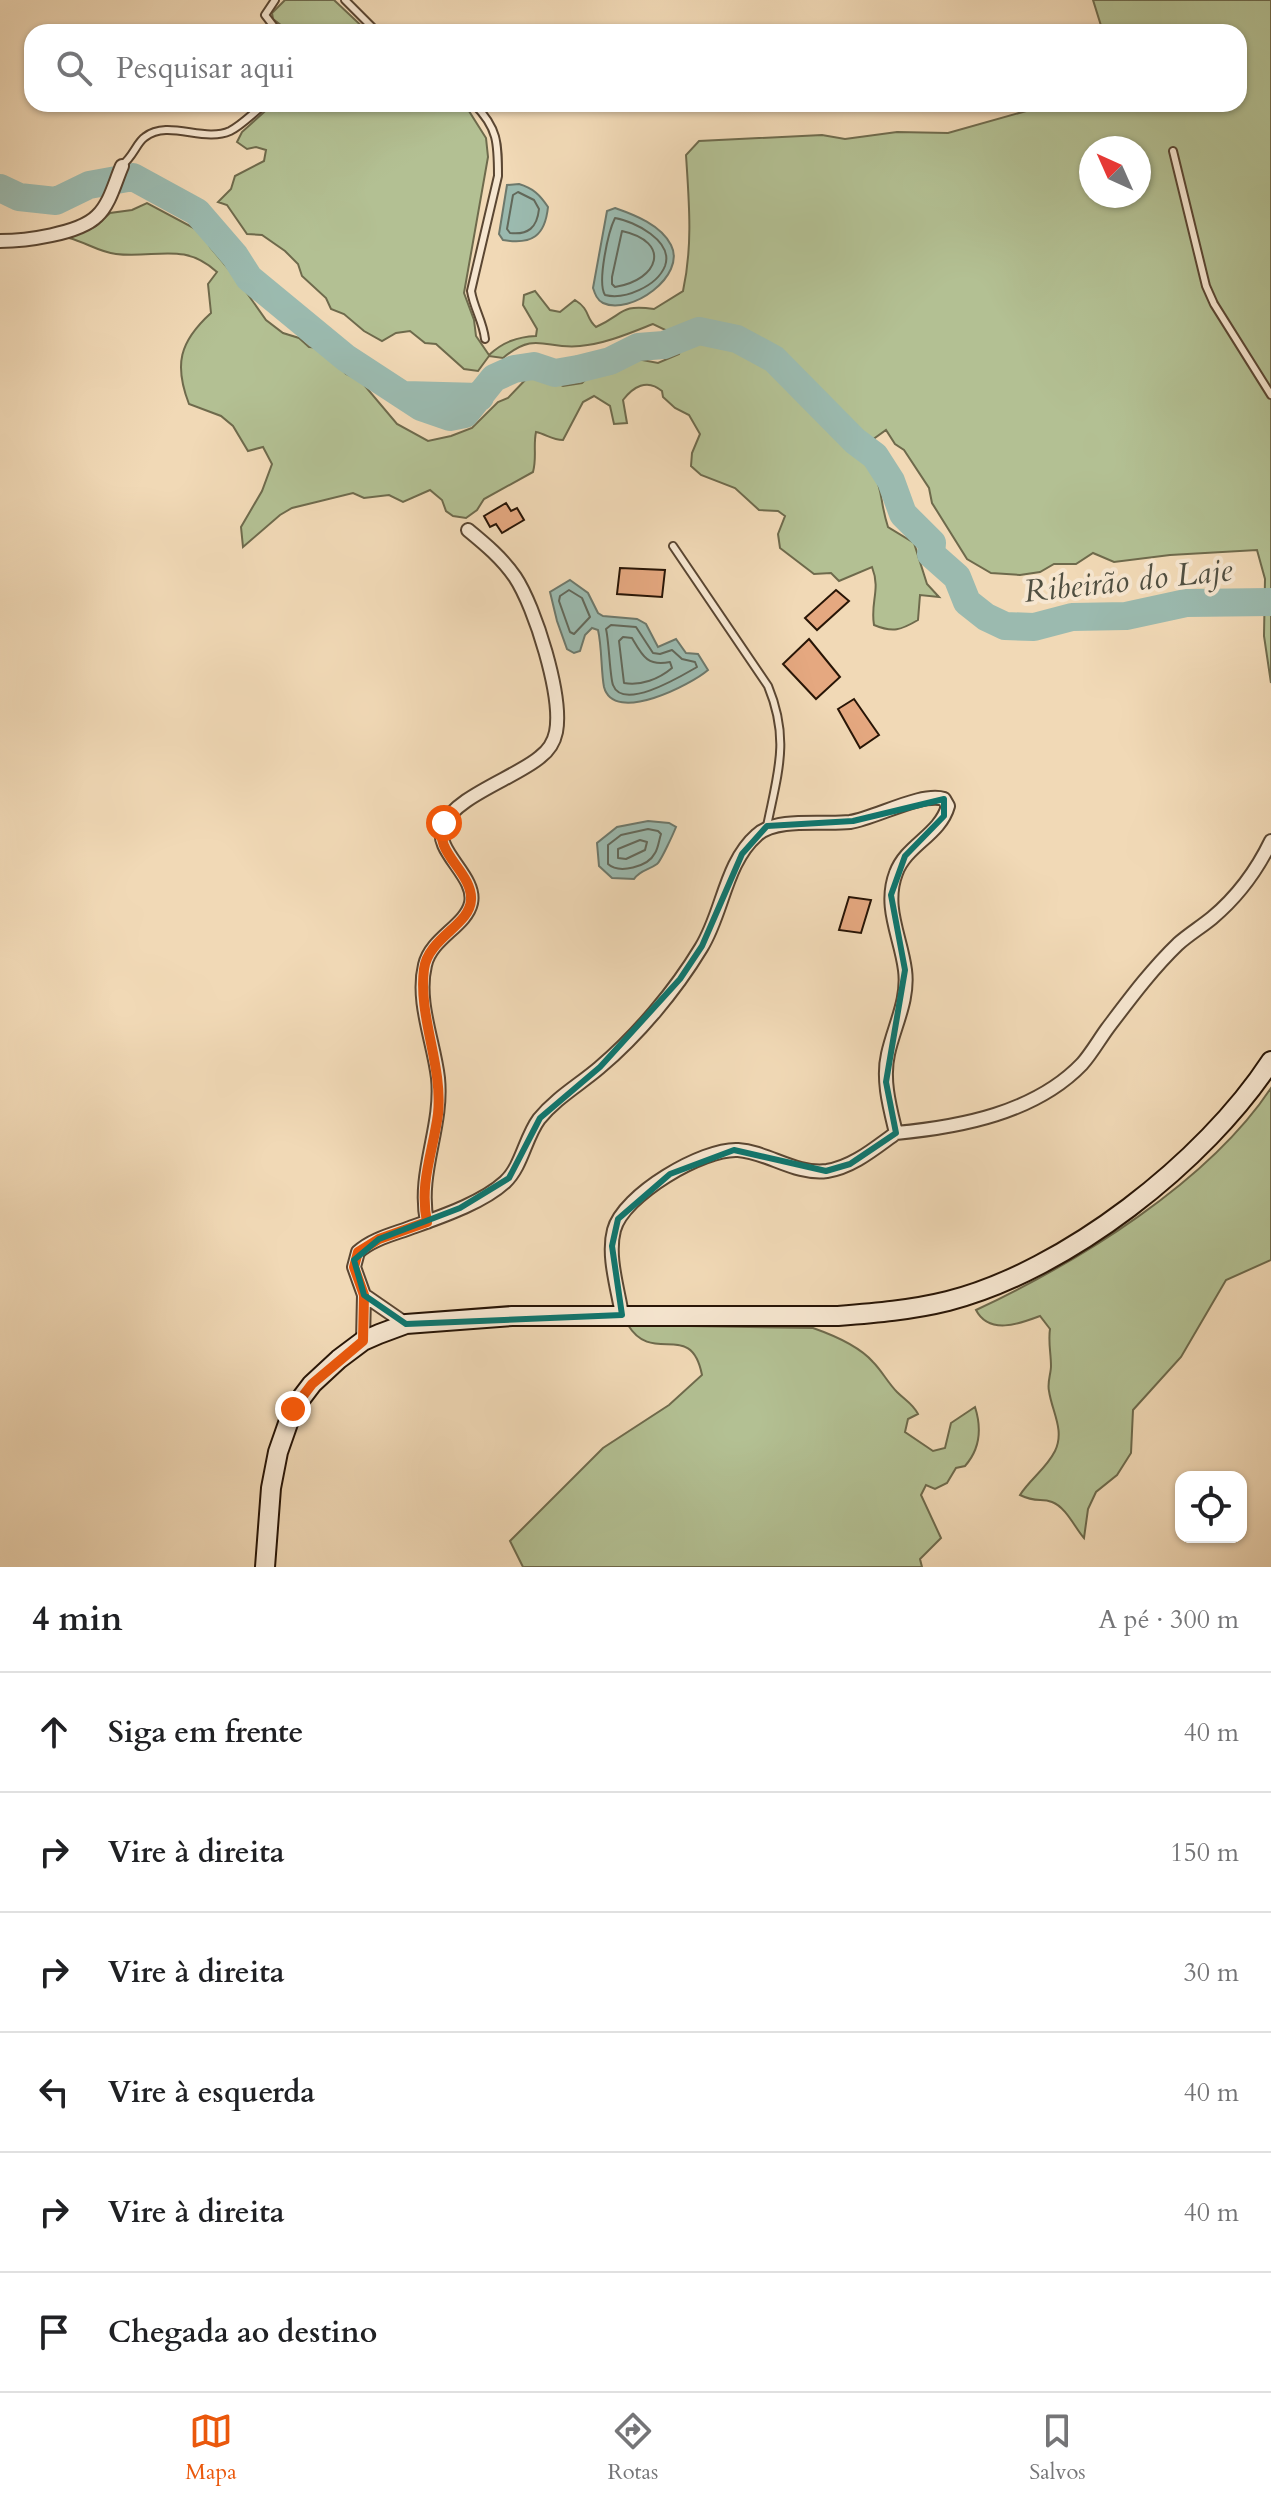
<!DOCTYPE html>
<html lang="pt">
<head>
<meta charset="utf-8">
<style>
  body { margin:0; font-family:Cardo,serif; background:#f2f2f2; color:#202124 }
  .controls { position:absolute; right:24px; bottom:24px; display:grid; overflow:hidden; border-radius:16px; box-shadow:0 2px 6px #0004 }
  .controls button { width:72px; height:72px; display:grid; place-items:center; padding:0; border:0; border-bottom:2px solid #e0e0e0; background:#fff; color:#202124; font:40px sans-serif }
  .compass { position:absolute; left:1079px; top:136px; width:72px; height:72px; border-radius:50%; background:#fff; box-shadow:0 2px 6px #0004; rotate:315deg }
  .stop { position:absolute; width:24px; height:24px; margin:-18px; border:6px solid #ea580c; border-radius:50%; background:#fff }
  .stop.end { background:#ea580c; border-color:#fff; box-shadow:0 2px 8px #0008 }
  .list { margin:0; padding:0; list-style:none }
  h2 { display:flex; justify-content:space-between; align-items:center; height:104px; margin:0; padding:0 32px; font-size:34px }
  h2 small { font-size:26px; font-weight:400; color:#757577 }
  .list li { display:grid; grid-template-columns:52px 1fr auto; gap:24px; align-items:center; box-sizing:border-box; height:120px; padding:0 32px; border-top:2px solid #e0e0e0 }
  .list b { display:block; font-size:30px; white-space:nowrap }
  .list em { font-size:26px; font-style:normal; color:#757577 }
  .icon { flex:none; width:44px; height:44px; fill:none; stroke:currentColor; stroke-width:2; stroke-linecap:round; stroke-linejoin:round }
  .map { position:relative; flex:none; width:1271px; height:1567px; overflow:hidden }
  .search { position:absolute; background:#fff; box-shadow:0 2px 6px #0004; left:24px; right:24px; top:24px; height:88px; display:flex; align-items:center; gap:20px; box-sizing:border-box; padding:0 28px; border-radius:24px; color:#757577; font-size:30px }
  .sheet { height:824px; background:#fff }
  nav { display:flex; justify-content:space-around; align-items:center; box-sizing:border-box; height:112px; border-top:2px solid #e0e0e0; background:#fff; font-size:22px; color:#757577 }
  nav a { display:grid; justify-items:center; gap:4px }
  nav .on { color:#ea580c }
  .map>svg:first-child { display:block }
  .green { fill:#b3c093; stroke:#6e6a4c; stroke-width:2; fill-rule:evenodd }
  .water { fill:#9bbaaf; stroke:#6d786b; stroke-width:2 }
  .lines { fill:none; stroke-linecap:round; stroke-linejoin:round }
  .shore { stroke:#62685a; stroke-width:2 }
  .river { stroke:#9bbaaf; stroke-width:28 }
  .building { fill:#e5a880; stroke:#281506; stroke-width:2 }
  .service-casing { stroke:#5a4632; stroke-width:10 }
  .minor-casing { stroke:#5a4632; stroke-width:16 }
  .secondary-casing { stroke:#281506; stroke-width:22 }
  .service { stroke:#f6e6d0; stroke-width:6 }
  .minor { stroke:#f6e6d0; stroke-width:12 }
  .secondary { stroke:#f6e6d0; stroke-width:18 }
  .route { stroke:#ea580c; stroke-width:10 }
  .marked { fill:none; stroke:#0f766e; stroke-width:6; stroke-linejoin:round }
  .labels { text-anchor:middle; stroke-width:8; stroke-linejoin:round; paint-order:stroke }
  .water-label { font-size:32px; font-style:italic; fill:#504f41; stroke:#f6e6d0 }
</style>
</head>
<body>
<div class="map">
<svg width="1271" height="1567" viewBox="0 0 1271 1567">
  <rect width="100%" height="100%" fill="#f1d9b6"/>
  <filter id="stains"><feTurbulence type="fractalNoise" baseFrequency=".0025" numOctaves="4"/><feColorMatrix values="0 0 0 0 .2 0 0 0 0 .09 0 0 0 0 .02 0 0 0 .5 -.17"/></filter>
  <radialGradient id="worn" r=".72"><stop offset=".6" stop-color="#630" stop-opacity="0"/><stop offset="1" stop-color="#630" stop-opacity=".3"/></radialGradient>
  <path class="green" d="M285,0H334L368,32H290L273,19L272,13Z
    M1093,0H1271V683L1264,636L1265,579L1257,550L1170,555L1114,562L1093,553L1076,564H1054L1040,572L1020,575L991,573L967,559L932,503L929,488L904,450L895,444L886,430L854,453C888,483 876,490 888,527L914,543L927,584L939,597L920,595L918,620C901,630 893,633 874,625C870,602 881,590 872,567L839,581L831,573L814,574L780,548L778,534L785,516L778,511L759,510L735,488L701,475L691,466L692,453L700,434L689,415L675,408L663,397L662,391C647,378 633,387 623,400L627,423L614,424L610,406L594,396L583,402L563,440C552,440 546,434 536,432C533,446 537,458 533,472L484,499L477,510L466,518L453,516L446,511L442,500L430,490L403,502L389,495L364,498L353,493L292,508L280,515L243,547L241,527L262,491L272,464L263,447L248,451L233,426L221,416L189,404C174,365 179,342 211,313L208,284L217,272C183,241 155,259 116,254C99,252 85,242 69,238L96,226L110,213L132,210L147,203L205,234L210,247L237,279L266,320L283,333L299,338L309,347L321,348L346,374L360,380L397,424L428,441L451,436L472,428L498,402L508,398L529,376L538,374L563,386L582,383L590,375L608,372L637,359L658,363L679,354L682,344L676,335L653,324C630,333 605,344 580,346C546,350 536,330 503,358L489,356L478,371L464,369L436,344L425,343L410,331L396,333L382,341L364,331L344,314L331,309L326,298L302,276L298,264L285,251L262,235L247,234L227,205L218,202L231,189L235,176L264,161L266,150L256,147L247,149L237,142L242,132L273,104H463L467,108L486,138L488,157L464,293L474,320L476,336L489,355C503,342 517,337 536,336L537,329L523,305L524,295L535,291L550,310L560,312L575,300C591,310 585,318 596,327C625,314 619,304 654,309L683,291C693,245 689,202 686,155L699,141L822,135L845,139L897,132L948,133L1051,104H1239V32H1103ZM1091,148H1139V196H1091Z
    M1271,1088V1260L1226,1280L1181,1357L1133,1410L1131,1453L1117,1475L1096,1492L1088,1509L1084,1538C1075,1528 1066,1507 1052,1502C1041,1498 1036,1503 1020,1495C1030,1479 1046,1469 1055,1451C1065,1430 1052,1412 1049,1391C1047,1382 1051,1374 1051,1366C1051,1353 1048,1342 1050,1329L1040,1316C1019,1324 989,1335 976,1310C1078,1262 1208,1183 1271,1088Z
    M628,1325L813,1328C833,1335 859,1346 873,1362C882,1371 888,1383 897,1392C905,1400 913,1404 918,1414L908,1419L905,1432L933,1451L945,1448L951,1423L975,1407C982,1429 980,1449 965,1466L956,1468L947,1483L935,1489L926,1485L921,1495L941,1538L920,1559L922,1567H523L510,1541L603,1448L669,1405L702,1375C691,1319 653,1366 628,1325Z"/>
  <path class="water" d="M519,184C533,188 540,195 548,207C545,236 532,245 503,240L499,234L507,185Z
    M615,208C635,215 661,225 671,245C687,276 630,316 603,303C597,300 595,294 593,288L607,211Z
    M570,580L588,593L598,613L603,616L637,619L646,624L658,647L676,639L686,653L698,654L708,670C692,684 614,725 604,687C601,672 602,647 598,630L592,628L585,635L580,651L574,653L567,649L557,621L550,592Z
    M648,821L669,823L676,827C674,832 661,861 657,864C649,870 640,870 634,879L612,878L599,866L597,843L617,827Z"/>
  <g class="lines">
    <path class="shore" d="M518,192L534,200L539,209C537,228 528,235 510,233L507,229L513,195Z
      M615,218C634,221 674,241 665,266C657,286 625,300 605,295C597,283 608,232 615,218Z
      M622,231C672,242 659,280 615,287L612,284V277Z
      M569,590L582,598L590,617L574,634L570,632L559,601L560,596Z
      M611,625L636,627L653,653L660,654L672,650L682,659L695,662L697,667C683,675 623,712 613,685C610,678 609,641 606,629Z
      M623,637L632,638C642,655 647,667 670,662L672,668C659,679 641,686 624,683L619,641Z
      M648,829L658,831L661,834C659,840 658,849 655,853C648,867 619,874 608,864V845L621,835Z
      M640,840L647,842L645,850L626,859L618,858V849Z"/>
    <path class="river" d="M0,188L19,197L56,201L89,185L133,177L197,212L235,256L249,278L346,358L421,407L450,417L465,414L494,378L514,369L534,366L555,373L578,369L610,361L638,347L664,345L699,331L737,339L774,359L855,441L875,456L891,481L903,514L932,543L931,554L957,577L967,602L986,617L1005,626L1034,627L1072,617L1126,616L1186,603L1271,602
      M405,395L480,397"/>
  </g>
  <path class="building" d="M506,503L511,511L517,508L524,520L502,533L496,524L490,527L484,516Z
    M620,568L665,570L662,597L617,594Z
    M836,590L849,601L817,630L805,618Z
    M809,639L840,677L816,699L783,664Z
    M854,699L879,735L860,748L838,709Z
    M849,897L871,900L861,933L839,930Z"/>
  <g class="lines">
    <defs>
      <path id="service" d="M275,0L265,15L278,32
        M345,0L377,32
        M474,104C498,128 498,143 498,176L471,291C474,309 483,321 485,339
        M1173,151L1206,286L1214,304L1271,395
        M122,165C133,157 137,142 145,137C168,119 204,143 230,131C242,125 254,112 265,104
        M673,546L768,686C790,739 778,772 767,826"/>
      <path id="minor" d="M0,241C25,241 79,234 97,216C110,204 115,182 122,166
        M896,1133C960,1127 1035,1113 1082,1064C1091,1054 1099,1040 1107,1029C1129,1000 1151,970 1178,944C1188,935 1201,927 1212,918C1237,897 1257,870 1271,841
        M427,1222C417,1172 443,1128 438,1078C434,1042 416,1002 425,965C431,938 466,926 471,903C477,876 433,851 443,826C454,797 517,777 540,757C548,751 554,742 556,732C563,696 535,607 515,577C502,558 485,544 468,530
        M364,1295L406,1324
        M363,1341L364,1295L354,1267L358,1252C371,1240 390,1235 407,1229C437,1218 481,1204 505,1182C522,1166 525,1138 539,1119C556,1098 579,1085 599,1068C638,1035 675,991 701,948C723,913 725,863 757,835C776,817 824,825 850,822C876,818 921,792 944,799L948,806C940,835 906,845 896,873C883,907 901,937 905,970C909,1000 894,1026 888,1054C882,1080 890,1108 896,1133C875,1148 853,1167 827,1171C795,1175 768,1152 738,1150C703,1148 623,1195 614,1230C607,1256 618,1289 622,1315"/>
      <path id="secondary" d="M265,1567L271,1488L278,1452L293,1409L312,1384L339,1359L363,1341L379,1334L406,1324L512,1316H838C875,1313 912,1310 948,1301C1066,1271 1205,1162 1271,1061"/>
    </defs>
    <use href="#service" class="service-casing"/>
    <use href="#minor" class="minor-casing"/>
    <use href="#secondary" class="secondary-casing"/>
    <use href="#service" class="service"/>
    <use href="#minor" class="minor"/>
    <use href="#secondary" class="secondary"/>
  </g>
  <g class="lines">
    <path class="route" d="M293,1409L312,1384L363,1341L364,1295L354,1267L358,1252L379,1239L427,1222C419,1183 433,1152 438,1114C443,1065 418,1017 424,969C428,938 470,925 471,900C473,872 431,851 444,823"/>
  </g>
  <path class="marked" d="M944,799V816L905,856L891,895L905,970L886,1082L896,1133L850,1164L826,1171L734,1150L670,1174L618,1219L612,1246L622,1315L406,1324L364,1295L354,1260L379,1239L460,1208L509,1178L540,1118L600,1067L680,979L702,946L742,854L767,826L853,821Z"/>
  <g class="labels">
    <g class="water-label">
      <text transform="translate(1128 580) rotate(-6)" y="11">Ribeirão do Laje</text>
    </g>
  </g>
  <rect width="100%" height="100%" filter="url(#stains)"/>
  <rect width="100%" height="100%" fill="url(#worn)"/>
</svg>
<div class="controls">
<button><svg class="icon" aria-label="locate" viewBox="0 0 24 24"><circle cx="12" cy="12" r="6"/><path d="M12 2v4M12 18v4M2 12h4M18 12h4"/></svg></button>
</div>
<svg class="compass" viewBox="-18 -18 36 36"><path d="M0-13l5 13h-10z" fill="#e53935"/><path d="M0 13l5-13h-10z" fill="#757577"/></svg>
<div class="stop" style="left:444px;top:823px"></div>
<div class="stop end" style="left:293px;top:1409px"></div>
<div class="search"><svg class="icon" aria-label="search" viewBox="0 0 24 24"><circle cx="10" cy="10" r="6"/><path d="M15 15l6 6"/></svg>Pesquisar aqui</div>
</div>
<section class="sheet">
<h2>4 min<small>A pé · 300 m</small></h2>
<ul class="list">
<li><svg class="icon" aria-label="ahead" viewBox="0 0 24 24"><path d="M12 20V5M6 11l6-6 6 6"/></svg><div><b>Siga em frente</b></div><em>40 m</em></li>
<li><svg class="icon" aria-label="right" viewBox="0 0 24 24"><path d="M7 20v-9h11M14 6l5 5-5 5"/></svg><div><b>Vire à direita</b></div><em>150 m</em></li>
<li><svg class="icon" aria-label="right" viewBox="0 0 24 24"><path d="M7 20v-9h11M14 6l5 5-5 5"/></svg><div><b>Vire à direita</b></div><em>30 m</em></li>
<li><svg class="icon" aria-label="left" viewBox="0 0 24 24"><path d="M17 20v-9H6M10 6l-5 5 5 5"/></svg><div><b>Vire à esquerda</b></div><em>40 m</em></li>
<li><svg class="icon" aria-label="right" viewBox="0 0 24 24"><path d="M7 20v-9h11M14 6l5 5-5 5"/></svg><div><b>Vire à direita</b></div><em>40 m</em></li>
<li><svg class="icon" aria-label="arrive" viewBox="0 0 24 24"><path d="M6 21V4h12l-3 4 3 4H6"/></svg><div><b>Chegada ao destino</b></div></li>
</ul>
</section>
<nav>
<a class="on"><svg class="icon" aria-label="map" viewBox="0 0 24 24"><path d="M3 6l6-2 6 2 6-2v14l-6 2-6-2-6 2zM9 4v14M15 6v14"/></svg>Mapa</a>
<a><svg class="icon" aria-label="directions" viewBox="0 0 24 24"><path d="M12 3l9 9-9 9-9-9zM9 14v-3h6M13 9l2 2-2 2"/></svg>Rotas</a>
<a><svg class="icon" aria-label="saved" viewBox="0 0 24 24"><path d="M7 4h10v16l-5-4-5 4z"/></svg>Salvos</a>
</nav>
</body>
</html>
